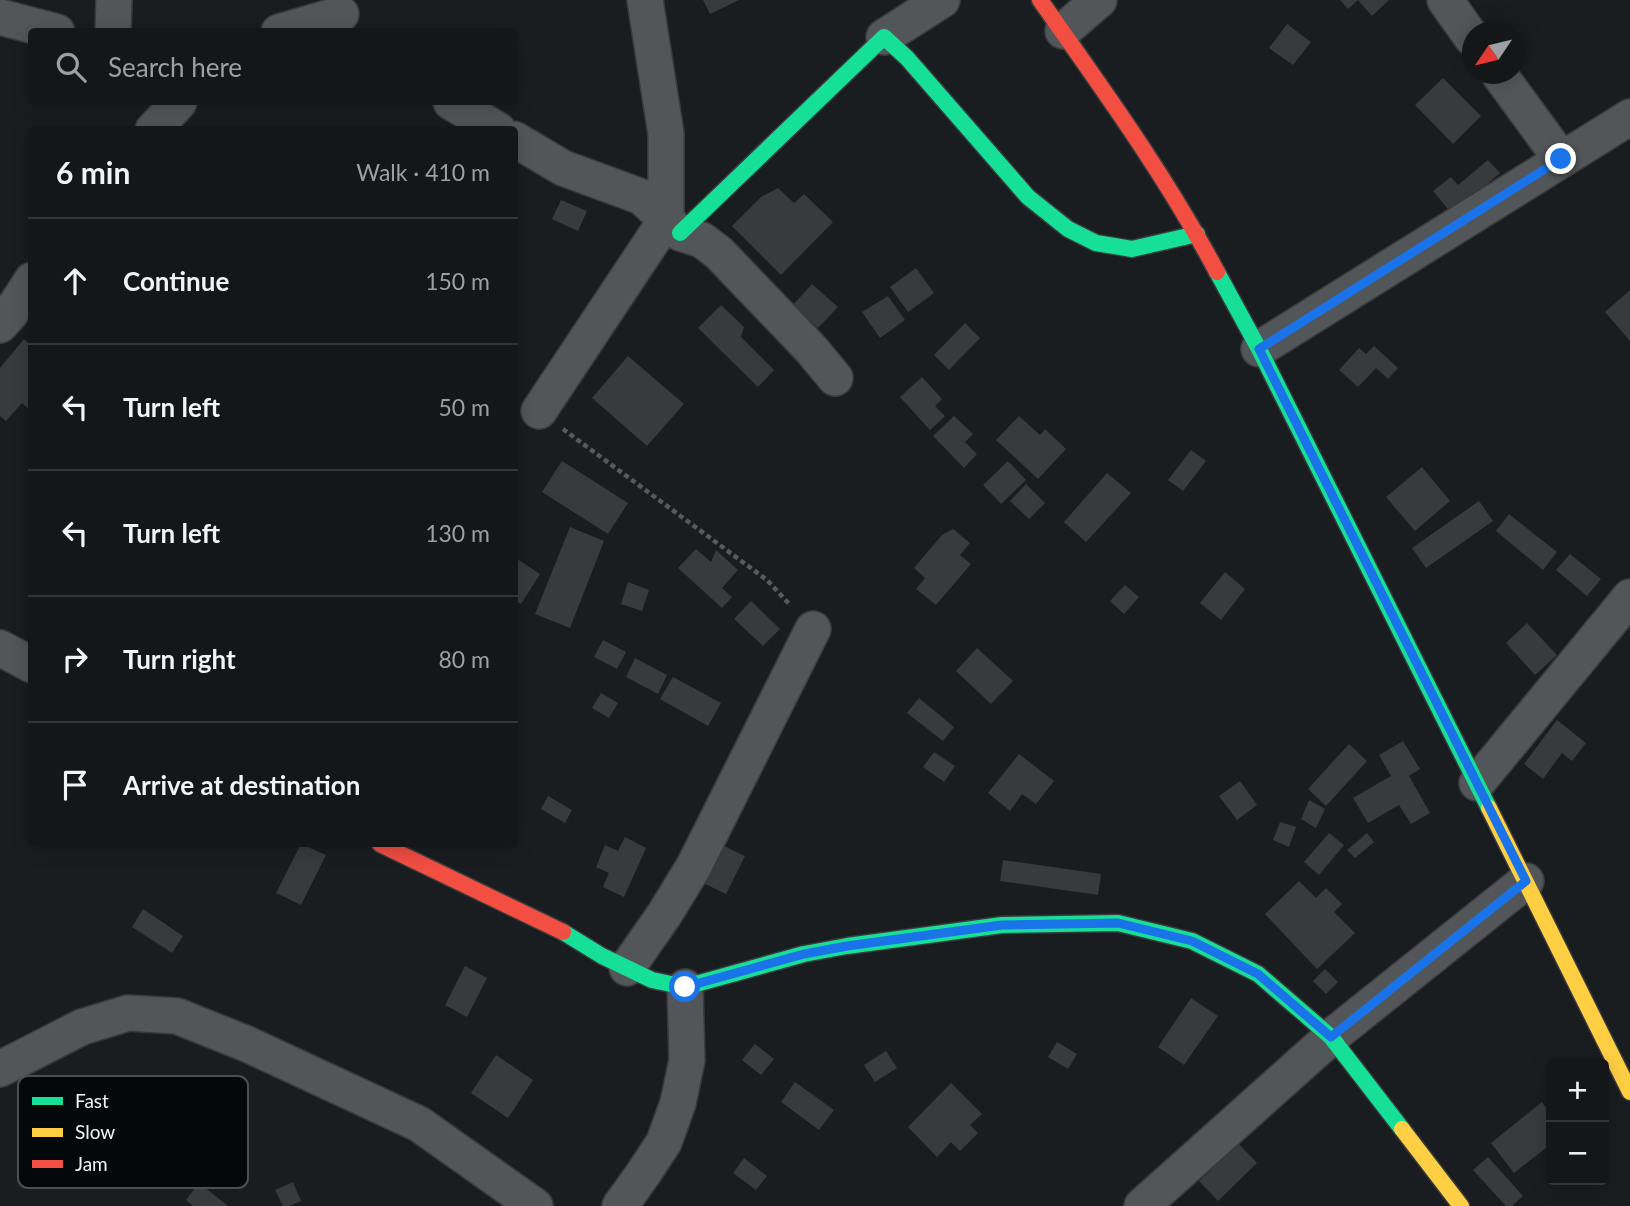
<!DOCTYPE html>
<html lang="en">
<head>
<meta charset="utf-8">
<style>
  body { margin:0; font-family:Lato,sans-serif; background:#212325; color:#f1f3f6 }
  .controls { position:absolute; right:21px; bottom:21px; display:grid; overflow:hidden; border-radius:7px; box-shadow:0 4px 18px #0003 }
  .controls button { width:63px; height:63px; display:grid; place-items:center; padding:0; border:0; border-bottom:2px solid #333537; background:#141618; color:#f1f3f6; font:35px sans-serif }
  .compass { position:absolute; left:1462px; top:21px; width:63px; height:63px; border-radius:50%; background:#141618; box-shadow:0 4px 18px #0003; rotate:235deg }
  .stop { position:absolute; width:21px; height:21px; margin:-16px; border:5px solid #1a73e8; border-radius:50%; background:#fff }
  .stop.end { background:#1a73e8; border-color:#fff; box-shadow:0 2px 7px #0008 }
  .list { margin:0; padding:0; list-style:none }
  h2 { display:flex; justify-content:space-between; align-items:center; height:91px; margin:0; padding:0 28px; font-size:30px }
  h2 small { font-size:23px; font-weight:400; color:#9d9fa2 }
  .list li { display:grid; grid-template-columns:46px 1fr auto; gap:21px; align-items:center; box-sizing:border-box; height:126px; padding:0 28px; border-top:2px solid #333537 }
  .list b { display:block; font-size:26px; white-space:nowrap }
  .list em { font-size:23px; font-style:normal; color:#9d9fa2 }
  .icon { flex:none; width:38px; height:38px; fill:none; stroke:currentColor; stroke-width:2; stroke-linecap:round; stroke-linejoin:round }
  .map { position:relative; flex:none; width:1630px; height:1206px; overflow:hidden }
  .search { position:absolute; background:#141618; box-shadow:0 4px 18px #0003; left:28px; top:28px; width:490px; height:77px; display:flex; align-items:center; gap:18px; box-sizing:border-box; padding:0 24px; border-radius:7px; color:#9d9fa2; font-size:26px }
  .panel { position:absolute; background:#141618; box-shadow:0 4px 18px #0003; left:28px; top:126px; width:490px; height:721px; border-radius:7px }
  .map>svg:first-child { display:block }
  .building { fill:#383a3d }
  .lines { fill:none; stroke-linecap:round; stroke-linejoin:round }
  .street-casing { stroke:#383a3c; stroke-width:38 }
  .fast-casing { stroke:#383a3c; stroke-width:19 }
  .slow-casing { stroke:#383a3c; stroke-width:19 }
  .jam-casing { stroke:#383a3c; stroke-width:19 }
  .path { stroke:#57595c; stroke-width:4.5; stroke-dasharray:5 3.5; stroke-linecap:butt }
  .street { stroke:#535658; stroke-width:35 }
  .fast { stroke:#16e098; stroke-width:16 }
  .slow { stroke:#ffcf43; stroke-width:16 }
  .jam { stroke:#f24e42; stroke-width:16 }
  .route { stroke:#1a73e8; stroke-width:9 }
  .key { fill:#05080a; stroke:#4c4f51; stroke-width:2 }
  .key-label { font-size:19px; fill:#f0f4f8 }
</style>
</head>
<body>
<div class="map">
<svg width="1630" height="1206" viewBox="0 0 1630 1206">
  <rect width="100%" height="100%" fill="#1a1d20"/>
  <path class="building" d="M703,0H739L710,14Z
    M1340,0H1389L1372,16L1358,0L1348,9Z
    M1287,24L1311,42L1293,65L1269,48Z
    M1443,78L1481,116L1453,144L1415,105Z
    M1488,160L1500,173L1452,214L1433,191L1451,177L1458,185Z
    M778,188L794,203L804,194L833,222L781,275L732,226L761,197Z
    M561,200L587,211L578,231L552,219Z
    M916,268L934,293L908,312L890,287Z
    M812,284L838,307L818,328L793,305Z
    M1630,290V341L1605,312Z
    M888,296L905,320L880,338L862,312Z
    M721,305L744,327L741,337L774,370L758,387L698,328Z
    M965,323L980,338L949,370L934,355Z
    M24,339L32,346V412L22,403L6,421L0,416V368Z
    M1374,346L1398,368L1388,379L1376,368L1358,387L1339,370L1359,348L1366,354Z
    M628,356L684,404L647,446L592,398Z
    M922,377L942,399L935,406L945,416L930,430L900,397Z
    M954,416L973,434L965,442L977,454L964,468L933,436Z
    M1019,416L1040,435L1045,429L1066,449L1038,479L996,440Z
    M1191,450L1206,461L1183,491L1168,480Z
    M562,461L628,503L608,534L542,492Z
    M1008,461L1026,480L1001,504L983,485Z
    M1422,467L1450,501L1415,531L1386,497Z
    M1107,473L1131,493L1086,542L1064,522Z
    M1026,484L1045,503L1029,519L1010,501Z
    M1479,501L1493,521L1426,568L1412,548Z
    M1509,514L1557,552L1543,570L1496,531Z
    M570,527L604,541L570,628L535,614Z
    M953,529L970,543L960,555L971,564L936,605L916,589L925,578L914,568L942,535Z
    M696,549L711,562L716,550L738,570L722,588L732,597L722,608L678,568Z
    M1570,554L1601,579L1587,596L1556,570Z
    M514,557L540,574L521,604L514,600Z
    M1225,572L1245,589L1221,620L1200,603Z
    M628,582L649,590L642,611L621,604Z
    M1125,585L1139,597L1124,614L1110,601Z
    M751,601L780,629L763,646L734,619Z
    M1527,623L1557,655L1535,675L1506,643Z
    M603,640L626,652L617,669L594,657Z
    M977,648L1013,681L991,704L956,671Z
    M635,658L667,675L658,694L626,677Z
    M673,677L721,703L708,726L660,699Z
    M601,693L618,703L609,718L592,708Z
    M919,698L954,727L943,741L907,713Z
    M1557,720L1586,743L1572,761L1562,753L1543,779L1524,764Z
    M1403,741L1420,769L1409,776L1430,813L1411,824L1399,805L1368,823L1353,798L1391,776L1379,755Z
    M1349,744L1367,761L1326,806L1308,789Z
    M934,752L955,766L944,782L923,767Z
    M1019,754L1054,781L1036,804L1022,794L1010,811L988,793Z
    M1240,781L1257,805L1237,820L1219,796Z
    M548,796L572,810L565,823L541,809Z
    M1309,800L1325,809L1316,828L1301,819Z
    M1280,822L1296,827L1289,847L1273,840Z
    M1329,833L1344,845L1319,875L1304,862Z
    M1367,833L1374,842L1355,858L1347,850Z
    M625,837L646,848L624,897L603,887L609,873L596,867L605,845L618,851Z
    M301,844L326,855L301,905L276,893Z
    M722,845L745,856L726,894L703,883Z
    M1003,860L1101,874L1098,895L1000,881Z
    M1299,881L1316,898L1326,888L1342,904L1334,912L1355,933L1317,969L1265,914Z
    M143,909L183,936L172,953L132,927Z
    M465,966L487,978L467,1017L445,1005Z
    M1325,969L1338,982L1326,994L1313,981Z
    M1191,998L1218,1016L1184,1065L1158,1047Z
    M1057,1042L1077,1054L1068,1069L1048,1057Z
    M755,1044L774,1059L761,1075L742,1060Z
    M886,1051L897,1068L875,1082L864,1065Z
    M496,1055L533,1080L508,1118L471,1093Z
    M795,1082L834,1110L819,1130L781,1102Z
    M951,1083L982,1114L970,1125L978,1133L960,1151L951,1142L937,1157L908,1127Z
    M1542,1102L1551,1114V1144L1514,1173L1491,1143Z
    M1238,1143L1257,1163L1218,1201L1199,1181Z
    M1488,1157L1523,1196L1512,1206H1506L1473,1170Z
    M744,1158L767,1176L756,1190L733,1173Z
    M293,1182L301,1201L289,1206H283L275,1190Z
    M199,1183L228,1206H193L186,1200Z"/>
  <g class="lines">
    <defs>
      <path id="street" d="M1445,0L1472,38
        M0,17L57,32
        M1063,31L1099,0
        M113,32L114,0
        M279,32L341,14
        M884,37L942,0
        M1499,74L1561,159
        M451,102L498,130
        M153,130L179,102
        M514,139L563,168L642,197L680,233L702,240L719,253L811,349L835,378
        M0,325L10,314L32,280
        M1259,349L1630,117
        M539,411L666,220V134L645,0
        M0,648L32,665
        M1477,783L1630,597
        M627,968L664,915L694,866L813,629
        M0,1069L82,1027L128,1013L177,1016L247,1044L419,1124L535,1206
        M620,1206L643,1174L664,1142L678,1103L687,1060L685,987
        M1142,1206L1331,1037L1526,881"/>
      <path id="fast" d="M680,233L884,37L907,58L1028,197L1068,229L1096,243L1132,249L1197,234
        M1217,272L1259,349L1489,808
        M563,932L602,956L652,980L685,987L804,954L847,946L1002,925L1118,923L1192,941L1258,974L1331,1037L1402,1129"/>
      <path id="slow" d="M1489,808L1630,1092
        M1402,1129L1461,1206"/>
      <path id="jam" d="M1040,0C1102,88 1166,176 1217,272
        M380,844L563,932"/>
    </defs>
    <use href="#street" class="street-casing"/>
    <use href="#fast" class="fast-casing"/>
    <use href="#slow" class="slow-casing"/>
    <use href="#jam" class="jam-casing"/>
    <path class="path" d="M563,429L767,580L791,606"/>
    <use href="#street" class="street"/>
    <use href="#fast" class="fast"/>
    <use href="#slow" class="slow"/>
    <use href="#jam" class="jam"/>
  </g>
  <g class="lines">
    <path class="route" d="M685,987L804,954L847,946L1002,925L1118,923L1192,941L1258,974L1331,1037L1526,881L1259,349L1561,159"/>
  </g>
  <rect x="18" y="1076" width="230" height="112" rx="10" class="key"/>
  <rect x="32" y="1097" width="31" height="8" fill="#16e098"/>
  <rect x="32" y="1128" width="31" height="9" fill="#ffcf43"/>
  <rect x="32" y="1160" width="31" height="8" fill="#f24e42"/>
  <g class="key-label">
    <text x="75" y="1108">Fast</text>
    <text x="75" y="1139">Slow</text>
    <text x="75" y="1171">Jam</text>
  </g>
</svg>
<div class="controls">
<button>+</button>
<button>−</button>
</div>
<svg class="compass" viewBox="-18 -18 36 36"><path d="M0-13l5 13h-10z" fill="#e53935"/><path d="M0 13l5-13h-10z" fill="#9d9fa2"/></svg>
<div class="stop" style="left:685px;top:987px"></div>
<div class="stop end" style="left:1561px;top:159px"></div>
<div class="search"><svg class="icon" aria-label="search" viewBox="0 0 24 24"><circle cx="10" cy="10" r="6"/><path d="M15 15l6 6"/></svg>Search here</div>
<section class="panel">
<h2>6 min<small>Walk · 410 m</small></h2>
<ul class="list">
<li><svg class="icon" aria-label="ahead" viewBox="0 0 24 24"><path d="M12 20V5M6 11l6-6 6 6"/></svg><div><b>Continue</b></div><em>150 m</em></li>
<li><svg class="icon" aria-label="left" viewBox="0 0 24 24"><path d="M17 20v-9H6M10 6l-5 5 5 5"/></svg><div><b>Turn left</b></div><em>50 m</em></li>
<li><svg class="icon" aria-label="left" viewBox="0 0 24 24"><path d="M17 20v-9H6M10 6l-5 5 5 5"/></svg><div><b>Turn left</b></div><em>130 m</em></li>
<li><svg class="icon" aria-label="right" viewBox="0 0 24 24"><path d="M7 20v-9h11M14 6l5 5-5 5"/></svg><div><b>Turn right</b></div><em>80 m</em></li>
<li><svg class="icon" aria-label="arrive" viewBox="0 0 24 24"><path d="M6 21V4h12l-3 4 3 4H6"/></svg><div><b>Arrive at destination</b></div></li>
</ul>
</section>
</div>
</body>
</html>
